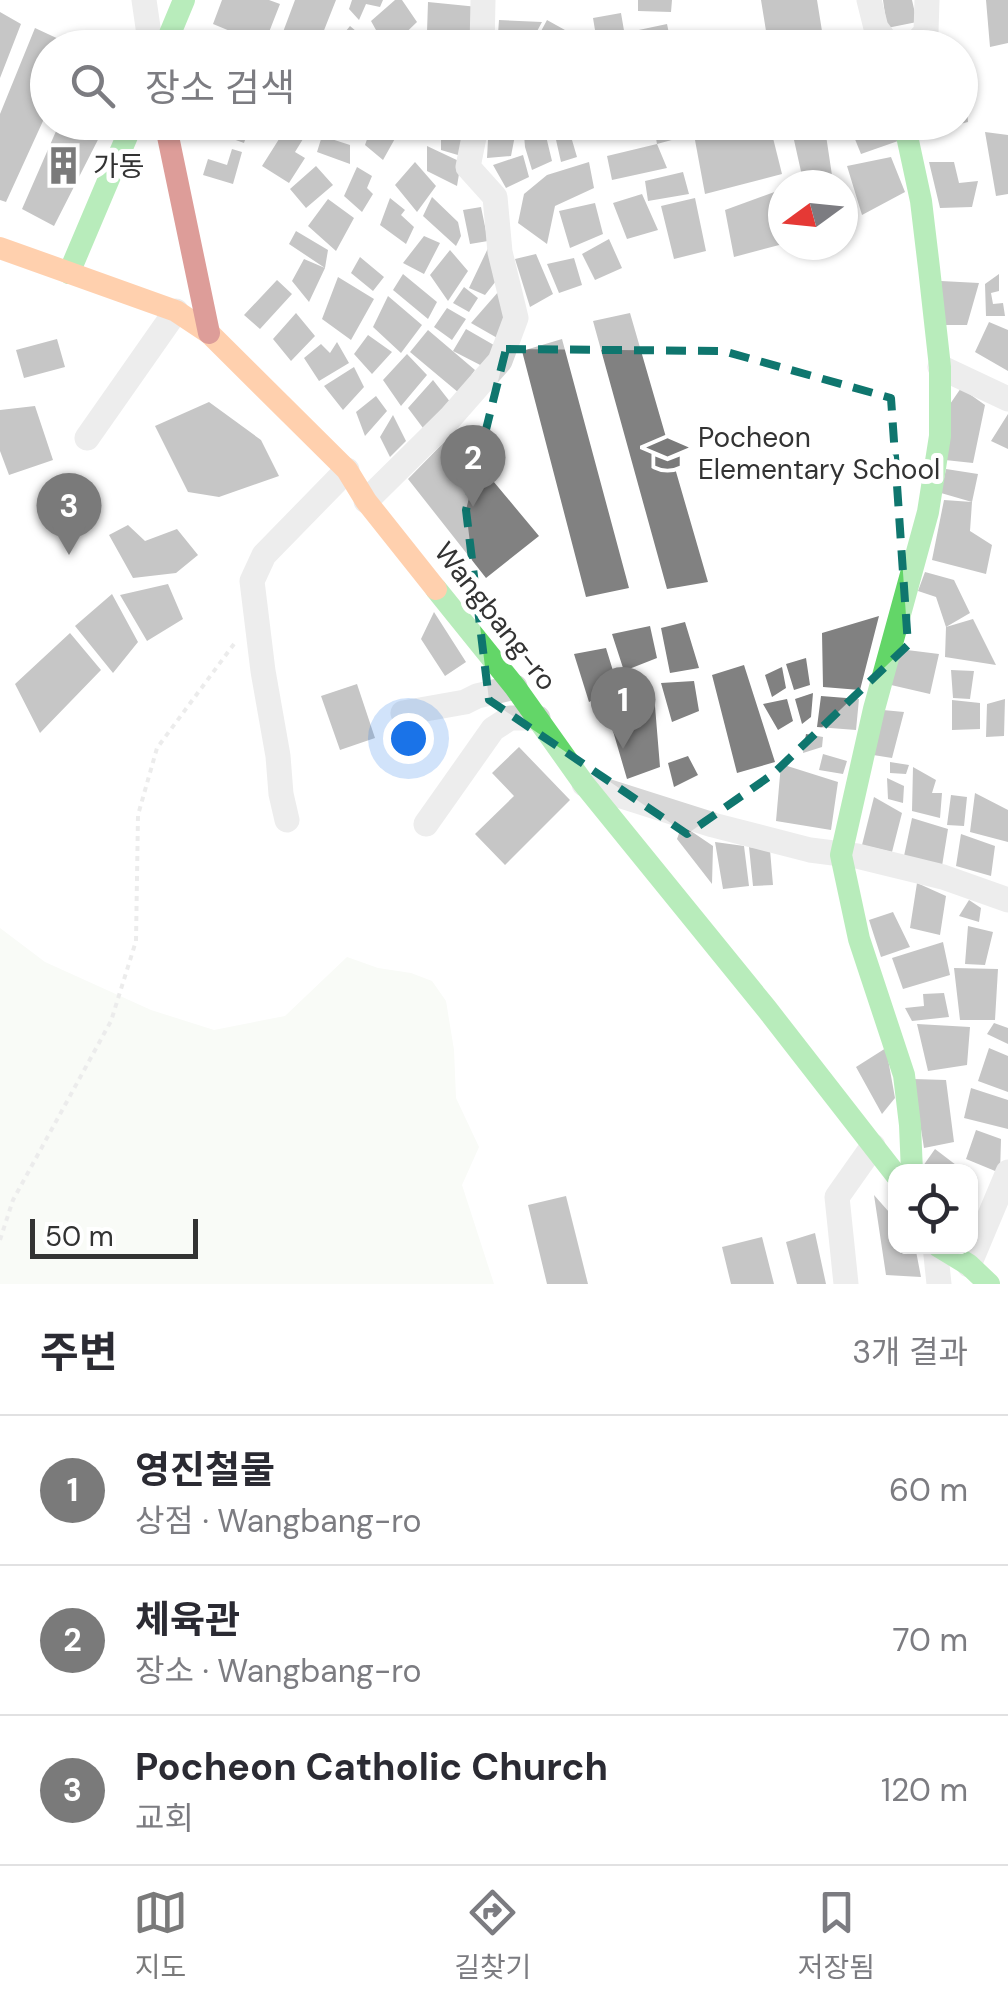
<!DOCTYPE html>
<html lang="ko">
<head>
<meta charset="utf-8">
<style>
  body { margin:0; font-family:"DM Sans","Noto Sans KR",sans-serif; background:#f2f2f3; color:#2b2b33 }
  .controls { position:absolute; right:30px; bottom:30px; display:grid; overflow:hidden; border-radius:20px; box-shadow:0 2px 8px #0004 }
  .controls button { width:90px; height:90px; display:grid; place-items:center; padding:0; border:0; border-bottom:2px solid #e1e1e2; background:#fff; color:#2b2b33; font:50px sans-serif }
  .compass { position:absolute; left:768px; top:170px; width:90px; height:90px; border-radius:50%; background:#fff; box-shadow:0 2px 8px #0004; rotate:255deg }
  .scale { position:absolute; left:30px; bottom:25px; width:168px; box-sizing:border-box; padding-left:10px; border:5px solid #333; border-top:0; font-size:28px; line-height:35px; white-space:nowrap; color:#333; -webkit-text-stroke:8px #fff; paint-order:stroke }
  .you { position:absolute; left:408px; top:738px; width:35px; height:35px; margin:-25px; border:8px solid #fff; border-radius:50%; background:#1a73e8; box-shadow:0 0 0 15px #1a73e833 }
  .badge { display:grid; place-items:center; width:65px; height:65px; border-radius:50%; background:#7a7a7a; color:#fff; font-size:32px; font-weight:700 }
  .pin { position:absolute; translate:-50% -82px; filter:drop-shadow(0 2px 5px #0008) }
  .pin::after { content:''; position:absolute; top:52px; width:35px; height:30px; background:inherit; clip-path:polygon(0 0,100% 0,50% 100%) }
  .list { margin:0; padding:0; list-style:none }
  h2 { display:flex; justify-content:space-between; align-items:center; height:130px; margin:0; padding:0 40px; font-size:42px }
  h2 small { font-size:32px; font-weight:400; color:#7c7c81 }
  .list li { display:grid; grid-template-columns:65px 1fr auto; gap:30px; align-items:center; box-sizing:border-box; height:150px; padding:0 40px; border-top:2px solid #e1e1e2 }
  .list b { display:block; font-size:38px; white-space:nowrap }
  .list p { margin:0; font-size:32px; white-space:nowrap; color:#7c7c81 }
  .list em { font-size:32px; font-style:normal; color:#7c7c81 }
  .icon { flex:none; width:55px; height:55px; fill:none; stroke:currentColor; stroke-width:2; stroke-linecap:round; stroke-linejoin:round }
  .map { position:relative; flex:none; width:1008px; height:1284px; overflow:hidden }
  .search { position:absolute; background:#fff; box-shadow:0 2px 8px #0004; left:30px; right:30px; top:30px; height:110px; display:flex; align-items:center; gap:25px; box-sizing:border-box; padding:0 35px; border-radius:55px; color:#7c7c81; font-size:38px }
  .sheet { height:580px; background:#fff }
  nav { display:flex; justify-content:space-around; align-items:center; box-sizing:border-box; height:140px; border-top:2px solid #e1e1e2; background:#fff; font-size:28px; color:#7c7c81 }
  nav a { display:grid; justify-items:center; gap:5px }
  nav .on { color:#7a7a7a }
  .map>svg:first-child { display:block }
  .green { fill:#f1f5ed }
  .building { fill:#818181 }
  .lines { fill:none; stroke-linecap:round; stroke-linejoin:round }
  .path { stroke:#d6d6d6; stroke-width:4; stroke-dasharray:5 5; stroke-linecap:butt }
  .street { stroke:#d7d7d7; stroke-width:25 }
  .fast { stroke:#63d668; stroke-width:22 }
  .slow { stroke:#ff974d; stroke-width:22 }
  .jam { stroke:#b3261e; stroke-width:22 }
  .marked { fill:none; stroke:#0f766e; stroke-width:8; stroke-dasharray:20 12; stroke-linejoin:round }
  .labels { text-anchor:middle; stroke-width:10; stroke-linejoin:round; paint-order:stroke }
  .poi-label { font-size:28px; fill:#333; stroke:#fff; text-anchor:start }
  .street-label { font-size:28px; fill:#333; stroke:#fff }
</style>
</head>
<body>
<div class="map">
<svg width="1008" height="1284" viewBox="0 0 1008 1284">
  <rect width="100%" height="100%" fill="#fff"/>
  <path class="green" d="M0,928L45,962L151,1010L214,1030L285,1016L347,957L378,968L411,973L432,981L446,1001L454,1050L456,1098L479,1147L462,1185L494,1284H0Z"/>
  <path class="building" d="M222,0H269L280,4L264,45L213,24Z
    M295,0H336L317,48H277Z
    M352,0H383L380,7L366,4L359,20L349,9Z
    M395,0H402L417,22L390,48H386L371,21Z
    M638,0H672L671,12L638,11Z
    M761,0H817L822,31L767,37Z
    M883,0H912L917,22L887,28Z
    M986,0H1008V43L990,47Z
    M428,2L478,7L473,35L427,32Z
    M0,12L21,24L0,78Z
    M621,13L627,48H598L593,18Z
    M499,20L542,22L528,48H497Z
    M547,20L565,30L552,48H532Z
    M667,24L672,48H638L634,31Z
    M350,26L370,43L366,48H332Z
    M35,28L78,48H48V110L6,202L0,200V114Z
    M864,37L867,48H827V46Z
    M960,54H963L968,122L940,129L938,122H960Z
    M60,122H107L54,226L22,209Z
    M223,122H251L244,143L219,134Z
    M373,122H396L402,126L383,160L365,145Z
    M441,122H469L468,158L441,150Z
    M489,122H509L517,125L511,156L487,158Z
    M523,122L545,132L552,161L532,170L525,147Z
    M576,122H591L602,135L585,140Z
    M653,122H679V138L657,144Z
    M702,122H769L782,174L705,194L692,124Z
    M790,122H824L833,182L824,185H804Z
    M848,122H892L898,141L861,154Z
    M286,128L303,139L295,152L305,158L289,183L262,166Z
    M554,131L572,140L577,157L561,162Z
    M985,132L1008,135V194L996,196Z
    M322,136L350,145V164L317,152Z
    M657,144L667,168L612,180L607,156Z
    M427,146L461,162L457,186L427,171Z
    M232,149L242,152L233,184L203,175L208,159L227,165Z
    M523,155L529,177L506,188L493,165Z
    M891,157L905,192L862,215L847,166Z
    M415,162L436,186L417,212L395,185Z
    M589,162L594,188L555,206L547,244L518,223L524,194L547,175Z
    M929,162H954L959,183L978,181L972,207L940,208Z
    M316,166L333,185L306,208L290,189Z
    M357,167L372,176L367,188L373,194L362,212L344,196Z
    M683,172L689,194L648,201L645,181Z
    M780,190L783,199V244L734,257L725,210Z
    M642,194L658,230L627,239L613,203Z
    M432,197L458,222L461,236L456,246L423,216Z
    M390,198L405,210L401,215L414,227L406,244L380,225Z
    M695,198L706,251L674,259L661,206Z
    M328,199L354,218L336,251L308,226Z
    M595,203L603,234L570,248L559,211Z
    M481,207L488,241L470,244L463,210Z
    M296,231L328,250L325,268L289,244Z
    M424,236L440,243L424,274L403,263Z
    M609,239L622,268L595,280L582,254Z
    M490,244L503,272L485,295L469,288Z
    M450,250L468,271L448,301L430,275Z
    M536,254L553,294L530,307L515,259Z
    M360,257L384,277L373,291L351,273Z
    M574,258L582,285L559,293L547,264Z
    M304,259L325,268L309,302L292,281Z
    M403,274L437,302L428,319L393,290Z
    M999,274V291L991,293L993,304L1003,303L1005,316H986L985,284Z
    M338,277L374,299L351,340L322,319Z
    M277,280L292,294L260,329L244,315Z
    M941,281L979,283L967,325H944Z
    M506,283L509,315L499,339L471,323Z
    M464,287L478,298L469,312L453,303Z
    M388,296L422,325L401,353L373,327Z
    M447,308L466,319L452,340L434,327Z
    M296,313L315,336L291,361L273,339Z
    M630,313L708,582L667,589L593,321Z
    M989,322L1008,330V371L975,352Z
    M466,329L499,348L488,369L453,351Z
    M428,330L475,370L459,393L410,352Z
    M368,335L392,352L372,374L354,354Z
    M57,339L65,367L24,378L16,350Z
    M562,339L629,588L586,597L522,351Z
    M337,342L349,363L319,381L304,358L321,344L330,353Z
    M407,354L427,375L401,406L383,380Z
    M354,367L364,387L343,410L324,386Z
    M433,380L451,403L423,428L408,408Z
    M961,388L985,405L973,463L945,460L948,407Z
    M376,396L387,411L365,436L356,412Z
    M209,402L261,440L279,476L219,497L188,492L155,426Z
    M35,406L53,460L9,475L0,451V410Z
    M1008,414V449L991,441Z
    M393,415L406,441L390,457L380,437Z
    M453,433L539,536L486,578L408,479Z
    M946,469L978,474L972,502L941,493Z
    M944,500L972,502L970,531L992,545L986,574L932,560Z
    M128,525L145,541L177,529L198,555L176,573L133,578L109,535Z
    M925,572L954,580L970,613L946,627L936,597L918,591Z
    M168,584L183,619L147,641L120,595Z
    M112,594L138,642L113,673L75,626Z
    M434,612L466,662L445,676L421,639Z
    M879,616L860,690L823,687L822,633Z
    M973,619L996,665L945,657L946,627Z
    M685,622L699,668L670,673L661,628Z
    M650,626L657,658L624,671L612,634Z
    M70,633L101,670L40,733L15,684Z
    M606,648L618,687L589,702L574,654Z
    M899,649L939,654L930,694L891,685Z
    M806,658L810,685L794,690L786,664Z
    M744,665L775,762L737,773L712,675Z
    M782,667L786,688L772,697L765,675Z
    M951,670L974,671L970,699L953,698Z
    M694,681L699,711L672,722L661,683Z
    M357,684L375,738L340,750L321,696Z
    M813,693L811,717L802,724L795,699Z
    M654,694L660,767L627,779L604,700Z
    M821,696L859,699L856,730L817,727Z
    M787,699L793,721L778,730L763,704Z
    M1005,699L1004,736L986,737L987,704Z
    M952,700L980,703V729L952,730Z
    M883,710L904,712L892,758L867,754Z
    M806,734L823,737L822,747L803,753Z
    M519,747L570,800L505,865L475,834L514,796L492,773Z
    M823,754L847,761L843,774L819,770Z
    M688,756L698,775L674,787L668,763Z
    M890,762L909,765L906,774L890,773Z
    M781,764L838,782L831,830L776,821Z
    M913,767L936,780L932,793H942L940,818L912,811Z
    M887,778L904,786L903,803L888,799Z
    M975,793L1008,810V842L970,832Z
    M951,795L967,797L964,826L947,825Z
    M874,797L902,813L892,852L862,845Z
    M912,818L948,829L942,866L904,856Z
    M682,825L713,846L712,884L677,839Z
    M961,834L995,846L991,876L956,866Z
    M715,842L744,846L749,886L723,889Z
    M749,847L770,850L773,885L753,886Z
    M917,883L946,896L940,935L910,928Z
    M969,900L981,908L979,922L959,916Z
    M893,912L910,947L881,957L869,920Z
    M968,926L993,932L985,965L965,964Z
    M943,942L950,975L903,989L892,958Z
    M954,968L998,969L995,1020H960Z
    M944,993L949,1017L912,1021L905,1008L924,1006L923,994Z
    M994,1023L1008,1028V1044L987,1034Z
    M917,1024L970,1027L967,1065L928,1071Z
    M886,1048L895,1098L882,1114L856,1067Z
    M989,1048L1008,1056V1092L978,1081Z
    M913,1079L946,1080L954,1142L924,1148Z
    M971,1088L1008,1100V1129L964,1118Z
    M976,1130L1001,1139L1000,1173L966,1159Z
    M935,1149L956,1165L954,1172H927L923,1166Z
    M874,1195L896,1220V1246H915L921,1277L886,1275Z
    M566,1196L588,1284H547L528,1205Z
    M815,1233L826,1284H797L786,1242Z
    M762,1237L774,1284H731L722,1247Z"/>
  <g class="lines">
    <path class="path" d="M0,1240L13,1200L111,1021L136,941L138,815L157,748L234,644"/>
    <path class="street" d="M144,0L151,48
      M869,0L876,28L891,48
      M482,48L483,0
      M911,48L926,32L927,0
      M940,367L1008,399
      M87,438L176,311
      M366,501L450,418L500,361L516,318L500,252L495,197L468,167L477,122
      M403,713L465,702L477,696L515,687
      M584,784L713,825L810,850L857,856L943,877L1008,900
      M287,820L281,794L278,756L263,671L252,581L264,555L347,470
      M426,824L493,729L510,718H538
      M935,1246L939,1284
      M969,1265L1008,1172
      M846,1284L837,1197L873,1146"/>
    <path class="fast" d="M164,48L184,0
      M904,122L921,201L929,268L940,367V436L928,512L874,709L841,855L859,939L904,1075L910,1125L912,1172
      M69,273L133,122
      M436,589L515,687L584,784L766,1008L896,1175
      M938,1246L969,1265L989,1284"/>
    <path class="slow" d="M0,248L176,311L209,333L347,470L366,501L436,589"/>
    <path class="jam" d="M165,122L209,333"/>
  </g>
  <path d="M0 0H1008V1284H0ZM506,349L723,351L891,398L908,645L773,774L687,834L489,700L466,510Z" fill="#fff" fill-opacity=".55" fill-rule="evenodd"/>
  <path class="marked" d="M506,349L723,351L891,398L908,645L773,774L687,834L489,700L466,510Z"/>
  <defs>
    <symbol id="building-bare" viewBox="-9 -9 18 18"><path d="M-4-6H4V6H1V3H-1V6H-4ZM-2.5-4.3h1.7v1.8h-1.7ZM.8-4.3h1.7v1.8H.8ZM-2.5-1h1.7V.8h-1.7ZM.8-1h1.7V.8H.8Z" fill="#7a7a7a" stroke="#fff" stroke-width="2.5" paint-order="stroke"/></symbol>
    <symbol id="school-bare" viewBox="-9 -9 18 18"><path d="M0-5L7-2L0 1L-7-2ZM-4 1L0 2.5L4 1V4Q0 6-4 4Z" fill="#7a7a7a" stroke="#fff" stroke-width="2.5" paint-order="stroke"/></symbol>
  </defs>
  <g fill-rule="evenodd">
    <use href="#building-bare" x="36" y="138" width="55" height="55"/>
    <use href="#school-bare" x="640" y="426" width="55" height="55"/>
  </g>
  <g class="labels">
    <g class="poi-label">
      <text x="93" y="176">가동</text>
      <text x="698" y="447">Pocheon<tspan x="698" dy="32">Elementary School</tspan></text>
    </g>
    <g class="street-label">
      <text transform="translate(496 616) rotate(52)" y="10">Wangbang-ro</text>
    </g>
  </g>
</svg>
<div class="controls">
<button><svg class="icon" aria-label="locate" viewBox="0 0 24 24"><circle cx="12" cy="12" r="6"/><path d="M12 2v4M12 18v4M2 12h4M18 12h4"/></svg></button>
</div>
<svg class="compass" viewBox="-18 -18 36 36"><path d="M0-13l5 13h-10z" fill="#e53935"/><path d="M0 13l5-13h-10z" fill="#7c7c81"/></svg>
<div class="scale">50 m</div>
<div class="you"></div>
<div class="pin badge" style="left:623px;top:749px">1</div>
<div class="pin badge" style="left:473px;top:507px">2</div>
<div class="pin badge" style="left:69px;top:555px">3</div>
<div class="search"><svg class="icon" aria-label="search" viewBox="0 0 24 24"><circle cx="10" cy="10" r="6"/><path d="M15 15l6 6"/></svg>장소 검색</div>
</div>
<section class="sheet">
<h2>주변<small>3개 결과</small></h2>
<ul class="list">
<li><span class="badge">1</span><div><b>영진철물</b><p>상점 · Wangbang-ro</p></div><em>60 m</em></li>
<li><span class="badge">2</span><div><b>체육관</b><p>장소 · Wangbang-ro</p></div><em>70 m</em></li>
<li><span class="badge">3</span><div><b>Pocheon Catholic Church</b><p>교회</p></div><em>120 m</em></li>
</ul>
</section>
<nav>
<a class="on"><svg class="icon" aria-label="map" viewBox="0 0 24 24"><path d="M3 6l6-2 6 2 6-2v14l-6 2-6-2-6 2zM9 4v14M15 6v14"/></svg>지도</a>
<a><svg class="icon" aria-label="directions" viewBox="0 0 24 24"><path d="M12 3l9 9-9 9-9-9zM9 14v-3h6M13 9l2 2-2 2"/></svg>길찾기</a>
<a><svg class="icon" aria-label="saved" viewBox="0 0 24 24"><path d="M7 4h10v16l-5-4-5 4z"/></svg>저장됨</a>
</nav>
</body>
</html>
